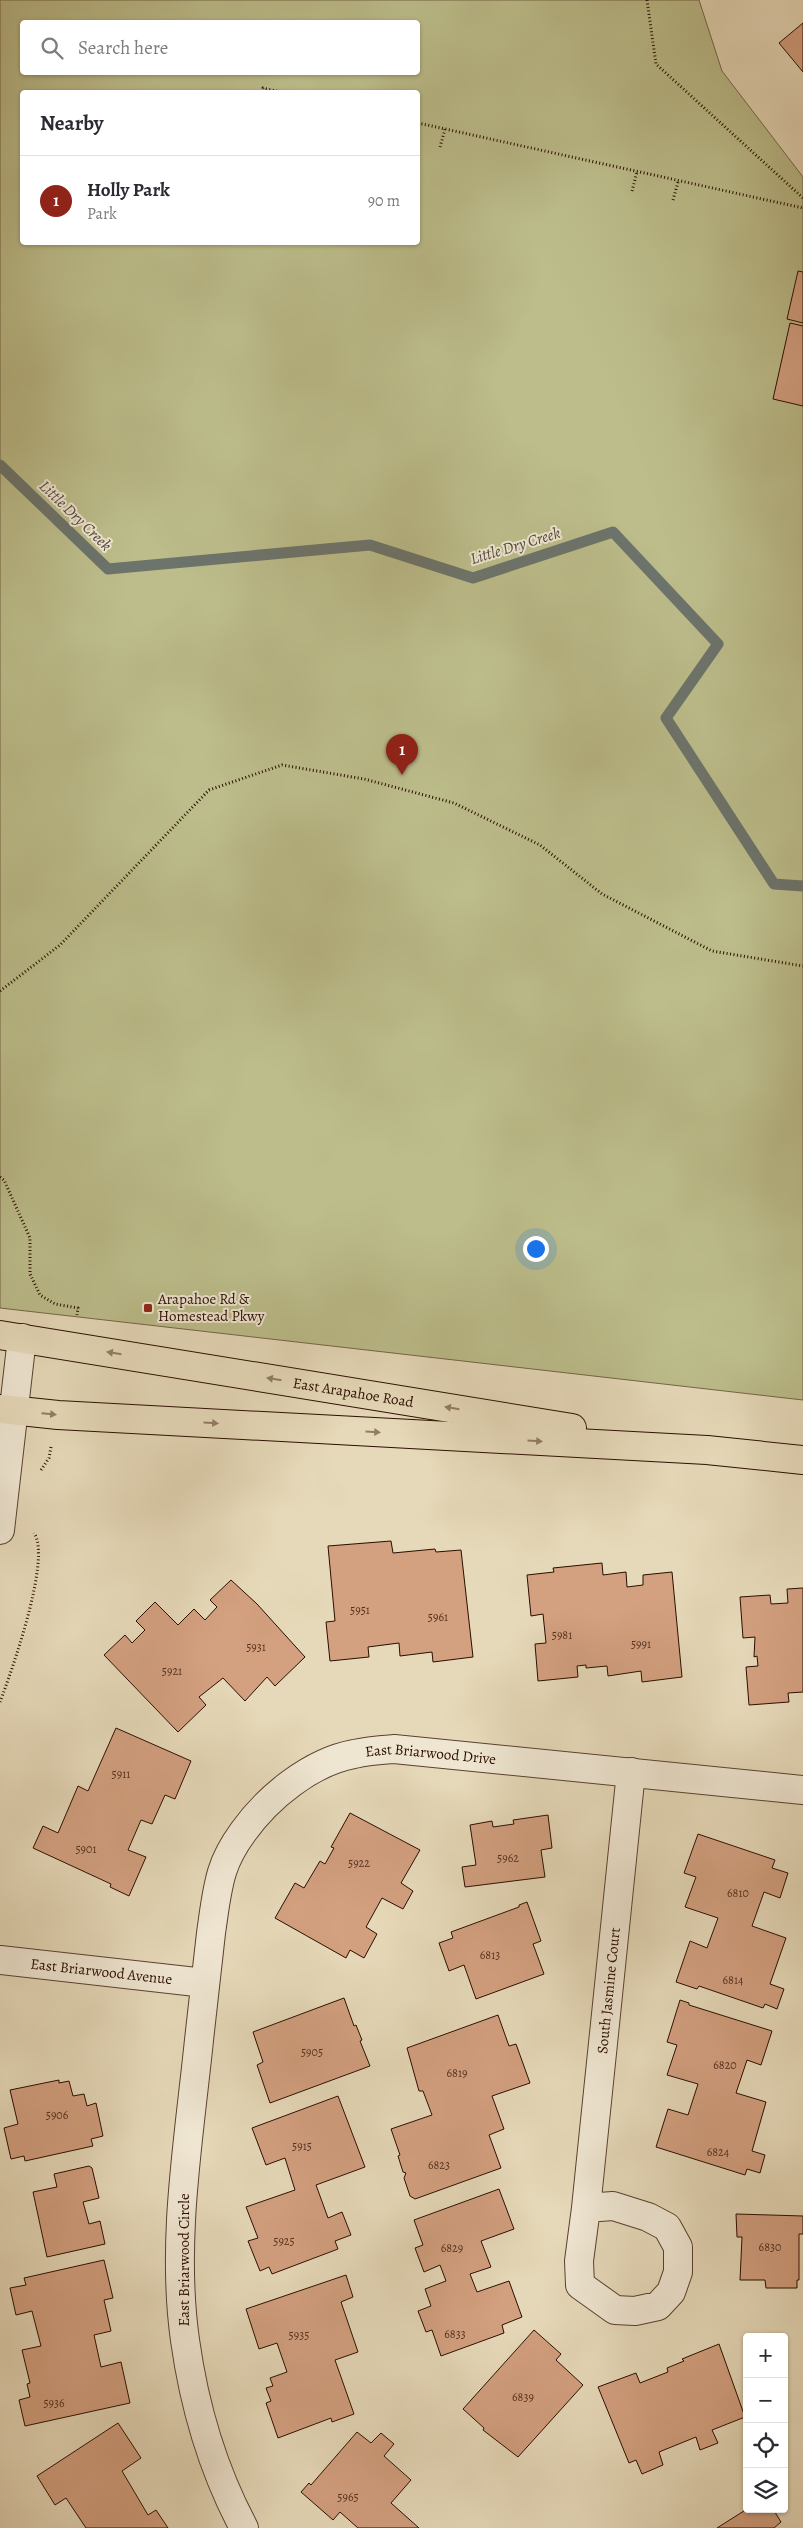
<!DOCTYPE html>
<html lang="en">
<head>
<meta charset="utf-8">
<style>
  body { margin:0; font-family:Alegreya,serif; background:#f2f2f3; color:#2b2b33 }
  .controls { position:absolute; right:15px; bottom:15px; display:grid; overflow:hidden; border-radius:5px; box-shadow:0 1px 4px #0004 }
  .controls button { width:45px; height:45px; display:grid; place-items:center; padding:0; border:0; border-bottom:1px solid #e1e1e2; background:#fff; color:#2b2b33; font:25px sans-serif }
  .you { position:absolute; left:535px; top:1248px; width:18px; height:18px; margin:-12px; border:4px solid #fff; border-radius:50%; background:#1a73e8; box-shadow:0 0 0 8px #1a73e833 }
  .badge { display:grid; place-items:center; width:32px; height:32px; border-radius:50%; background:#8f2418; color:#fff; font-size:16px; font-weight:700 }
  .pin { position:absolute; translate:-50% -41px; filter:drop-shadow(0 1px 2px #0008) }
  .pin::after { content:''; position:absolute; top:26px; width:18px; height:15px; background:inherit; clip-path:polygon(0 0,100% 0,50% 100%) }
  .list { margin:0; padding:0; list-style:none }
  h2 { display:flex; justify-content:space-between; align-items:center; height:65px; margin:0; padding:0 20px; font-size:21px }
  h2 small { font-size:16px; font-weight:400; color:#7c7c81 }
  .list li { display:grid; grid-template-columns:32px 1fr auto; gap:15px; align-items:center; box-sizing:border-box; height:90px; padding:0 20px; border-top:1px solid #e1e1e2 }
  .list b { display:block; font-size:19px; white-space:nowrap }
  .list p { margin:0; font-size:16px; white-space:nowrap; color:#7c7c81 }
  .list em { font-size:16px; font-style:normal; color:#7c7c81 }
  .icon { flex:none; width:28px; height:28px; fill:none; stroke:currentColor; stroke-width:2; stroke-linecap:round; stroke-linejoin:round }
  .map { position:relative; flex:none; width:803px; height:2528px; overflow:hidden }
  .search { position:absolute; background:#fff; box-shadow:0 1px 4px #0004; left:20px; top:20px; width:400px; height:55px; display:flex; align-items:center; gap:12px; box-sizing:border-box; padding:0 18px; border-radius:5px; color:#7c7c81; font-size:19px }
  .panel { position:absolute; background:#fff; box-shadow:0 1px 4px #0004; left:20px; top:90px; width:400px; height:155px; border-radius:5px }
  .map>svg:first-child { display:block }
  .green { fill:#bcbd8b; stroke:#746546; fill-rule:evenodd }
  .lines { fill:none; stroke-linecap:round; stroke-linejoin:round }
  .stream { stroke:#6c746c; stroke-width:11 }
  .building { fill:#d3a080; stroke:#2b0d00 }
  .minor-casing { stroke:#5a402e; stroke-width:30 }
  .primary-casing { stroke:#2b0d00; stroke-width:30 }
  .path { stroke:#2b0d00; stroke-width:3; stroke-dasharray:1 2.5; stroke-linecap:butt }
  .minor { stroke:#efe6d2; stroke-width:28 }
  .primary { stroke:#e6d9b9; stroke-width:28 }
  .oneway { fill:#927d66 }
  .poi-dot { fill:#8f2418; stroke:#efe6d2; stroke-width:2 }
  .labels { text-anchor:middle; stroke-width:4; stroke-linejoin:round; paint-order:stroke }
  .number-label { font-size:12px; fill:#553220 }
  .poi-label { font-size:15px; fill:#2b0d00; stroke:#efe6d2; text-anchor:start }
  .street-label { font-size:15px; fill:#2b0d00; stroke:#efe6d2 }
  .water-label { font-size:16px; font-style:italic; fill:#51493f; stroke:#efe6d2 }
</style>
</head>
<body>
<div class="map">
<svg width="803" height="2528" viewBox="0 0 803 2528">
  <rect width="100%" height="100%" fill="#e6d9b9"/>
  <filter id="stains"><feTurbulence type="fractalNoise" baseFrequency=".004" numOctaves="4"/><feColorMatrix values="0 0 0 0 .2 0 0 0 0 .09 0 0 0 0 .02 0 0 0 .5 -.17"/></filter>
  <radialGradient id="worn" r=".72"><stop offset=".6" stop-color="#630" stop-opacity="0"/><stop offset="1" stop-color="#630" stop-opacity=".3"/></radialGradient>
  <path class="green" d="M0,0H699L722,71L803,177V1400L0,1308ZM22,22H418V72H22ZM22,92H418V242H22Z"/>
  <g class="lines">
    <path class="stream" d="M0,465L108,569L370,545L473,578L613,532L718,644L666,718L774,884L803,886"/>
  </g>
  <path class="building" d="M803,23V72L779,43Z
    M798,271L803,272V323L787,319Z
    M790,323L803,326V406L773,399Z
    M391,1541L393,1553L435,1549L436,1552L461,1550L473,1657L433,1662L432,1652L400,1656L399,1643L368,1647L369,1657L330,1661L326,1622L335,1621L328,1546Z
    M602,1563L603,1575L626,1572L627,1587L643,1585V1575L672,1572L682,1677L642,1682L641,1671L608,1676L607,1666L586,1668V1665L577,1666L578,1677L538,1681L535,1644L546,1643L543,1614L531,1616L527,1575L554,1572L553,1568Z
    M231,1580L257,1604L305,1657L275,1686L267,1677L245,1701L223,1678L199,1697L206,1705L178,1732L104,1655L125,1635L132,1643L145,1630L136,1621L155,1602L178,1625L194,1609L205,1620L217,1607L210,1600Z
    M803,1588V1692L788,1693L789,1702L749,1705L746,1667L758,1666L757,1656L754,1657L755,1637L743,1638L740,1597L770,1595L771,1604L788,1603L787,1589Z
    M116,1728L191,1761L175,1799L165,1795L152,1824L141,1820L128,1850L146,1857L129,1896L110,1887L111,1884L33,1848L43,1826L58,1833L78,1786L88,1791Z
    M350,1813L420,1850L401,1883L413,1891L403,1909L382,1898L366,1927L377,1934L364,1958L350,1950L346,1958L275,1918L295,1883L304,1888L320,1861L325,1864L334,1848L331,1847Z
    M548,1815L552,1848L541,1850L545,1877L465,1887L462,1867L476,1865L470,1825L492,1821L493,1827L514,1824L513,1820Z
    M698,1834L775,1860L772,1868L788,1873L780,1898L764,1892L752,1926L786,1938L770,1984L784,1989L777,2009L765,2004L763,2008L699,1986L697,1989L676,1982L690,1941L707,1948L718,1918L685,1907L696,1877L684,1873Z
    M527,1902L541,1941L533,1944L544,1974L476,1999L464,1965L449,1971L439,1943L453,1938L451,1932L519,1907V1905Z
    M344,1998L354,2026L356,2025L362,2040L360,2041L370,2066L270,2103L257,2065L263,2062L253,2032Z
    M680,2000L689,2003V2005L772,2031L761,2065L747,2060L736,2093L766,2102L752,2151L765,2155L760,2173L747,2169L745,2175L656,2147L668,2109L688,2115L698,2084L667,2075L677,2045L667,2042Z
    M498,2015L509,2046L516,2044L530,2083L492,2096L504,2129L489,2135L501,2168L415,2199L410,2196L404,2178L406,2173L403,2172L398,2156L400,2155L391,2129L432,2115L423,2091H419L407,2048Z
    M59,2080V2083L69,2081L73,2096L84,2094L87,2106L96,2103L103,2136L91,2139L93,2146L25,2161L24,2156L11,2159L4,2128L18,2124L10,2090Z
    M338,2096L365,2167L316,2185L328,2218L342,2212L351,2235L335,2241L338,2249L272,2274L269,2267L260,2271L248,2241L258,2238L246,2207L295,2190L285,2158L266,2165L252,2128Z
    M89,2166L92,2168L99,2198L83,2202L89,2224L100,2221L105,2244L47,2257L33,2192L57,2187L54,2174Z
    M499,2189L514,2229L481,2241L491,2267L470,2274L477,2292L509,2281L522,2317L502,2325L504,2333L441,2356L432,2330L426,2332L418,2311L431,2306L425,2289L446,2281L440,2265L424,2272L415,2248L423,2245L414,2220Z
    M736,2214L803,2216V2234H799V2280H797V2288H766L765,2280H740L742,2237H737Z
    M104,2260L113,2298L104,2300L111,2331L94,2335L101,2367L121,2362L130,2403L25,2426L19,2400L30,2397L27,2384L30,2383L22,2350L41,2346L32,2311L16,2315L10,2288L26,2285L24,2278Z
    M346,2275L353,2297L341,2302L358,2352L335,2360L354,2414L332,2422L331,2418L278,2438L266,2403L271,2401L266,2388L273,2386L270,2378L287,2372L277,2343L259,2349L246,2309Z
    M534,2330L561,2354L556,2360L583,2385L518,2457L483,2430L484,2428L463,2409Z
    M719,2344L745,2417L712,2430L718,2443L700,2450L696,2437L659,2452L663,2465L642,2474L636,2460L629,2463L598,2387L636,2373L640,2383L668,2372L667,2368L684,2361L682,2359Z
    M118,2423L141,2458L122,2471L148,2515L156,2510L168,2528H86L66,2498L55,2505L37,2476Z
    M357,2432L371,2443L381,2433L394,2444L384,2456L411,2480L391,2503L419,2528H358L340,2512L333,2520L301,2492L309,2483L311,2485Z
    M747,2509H773L781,2522L774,2528H717Z"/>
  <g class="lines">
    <defs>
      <g id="minor">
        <path d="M0,1530L22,1338"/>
        <path id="s1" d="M0,1960L205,1983"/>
        <path id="s2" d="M586,2208L579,2261L580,2285L615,2310L635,2311L658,2306L671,2292L678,2272V2247L667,2227L648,2217L613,2206L586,2208L631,1772"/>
        <path id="s3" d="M244,2528C213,2470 194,2405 185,2340C171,2241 189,2139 199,2040C203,2005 207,1969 211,1933C214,1913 216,1892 222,1872C226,1859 235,1843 243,1832C268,1797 311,1762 354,1754C367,1751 381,1750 394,1749L803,1790"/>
      </g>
      <g id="primary">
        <path id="s4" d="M0,1335L572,1428"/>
        <path d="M0,1409L58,1415L707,1450L803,1460"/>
      </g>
    </defs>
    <use href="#minor" class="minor-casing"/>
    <use href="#primary" class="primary-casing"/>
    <path class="path" d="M647,0L656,64L803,198
      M262,92L263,88L281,92
      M418,123L803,208
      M440,147L445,129
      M632,191L637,172
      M673,200L678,182
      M0,991L60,945L209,790L282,765L364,779L454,803L540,845L602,894L712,951L803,966
      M0,1177L4,1180L30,1238V1274L40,1295L55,1304L78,1308L77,1315
      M41,1470L49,1458L51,1447
      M0,1702C11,1673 52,1558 34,1533"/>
    <use href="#minor" class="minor"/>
    <use href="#primary" class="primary"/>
  </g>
  <defs><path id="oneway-solid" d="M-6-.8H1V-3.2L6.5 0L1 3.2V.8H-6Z" transform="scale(1.25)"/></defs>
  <g class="oneway">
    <use href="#oneway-solid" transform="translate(114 1353) rotate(-171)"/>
    <use href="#oneway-solid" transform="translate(274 1379) rotate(-171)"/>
    <use href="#oneway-solid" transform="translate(452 1408) rotate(-171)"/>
    <use href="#oneway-solid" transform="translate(49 1414) rotate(5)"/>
    <use href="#oneway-solid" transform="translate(211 1423) rotate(3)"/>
    <use href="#oneway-solid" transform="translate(373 1432) rotate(3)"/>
    <use href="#oneway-solid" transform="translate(535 1441) rotate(3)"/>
  </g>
  <rect class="poi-dot" x="143" y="1303" width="10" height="10" rx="2.5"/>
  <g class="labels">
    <g class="number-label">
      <text x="360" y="1614">5951</text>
      <text x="438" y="1621">5961</text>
      <text x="562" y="1639">5981</text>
      <text x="641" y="1648">5991</text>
      <text x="256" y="1651">5931</text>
      <text x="172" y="1675">5921</text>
      <text x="121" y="1778">5911</text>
      <text x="86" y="1853">5901</text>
      <text x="508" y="1862">5962</text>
      <text x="359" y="1867">5922</text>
      <text x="738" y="1897">6810</text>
      <text x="490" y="1959">6813</text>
      <text x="733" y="1984">6814</text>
      <text x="312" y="2056">5905</text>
      <text x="725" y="2069">6820</text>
      <text x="457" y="2077">6819</text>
      <text x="57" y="2119">5906</text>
      <text x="302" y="2150">5915</text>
      <text x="718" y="2156">6824</text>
      <text x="439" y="2169">6823</text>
      <text x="284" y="2245">5925</text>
      <text x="770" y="2251">6830</text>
      <text x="452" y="2252">6829</text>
      <text x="455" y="2338">6833</text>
      <text x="299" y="2339">5935</text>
      <text x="523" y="2401">6839</text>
      <text x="54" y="2407">5936</text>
      <text x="348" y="2501">5965</text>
    </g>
    <g class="poi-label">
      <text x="158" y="1304">Arapahoe Rd &amp;<tspan x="158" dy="17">Homestead Pkwy</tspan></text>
    </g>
    <g class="street-label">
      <text dy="5" stroke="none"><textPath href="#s4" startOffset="358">East Arapahoe Road</textPath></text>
      <text dy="5" stroke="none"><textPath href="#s3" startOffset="930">East Briarwood Drive</textPath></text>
      <text dy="5" stroke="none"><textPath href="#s1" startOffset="102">East Briarwood Avenue</textPath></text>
      <text dy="5" stroke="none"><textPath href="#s2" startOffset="556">South Jasmine Court</textPath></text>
      <text transform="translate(184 2260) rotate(-90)" y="5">East Briarwood Circle</text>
    </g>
    <g class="water-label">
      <text transform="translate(76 515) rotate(44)" y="6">Little Dry Creek</text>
      <text transform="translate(515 545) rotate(-17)" y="6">Little Dry Creek</text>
    </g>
  </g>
  <rect width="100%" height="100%" filter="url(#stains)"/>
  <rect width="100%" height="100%" fill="url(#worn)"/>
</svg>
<div class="controls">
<button>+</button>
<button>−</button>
<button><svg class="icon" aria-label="locate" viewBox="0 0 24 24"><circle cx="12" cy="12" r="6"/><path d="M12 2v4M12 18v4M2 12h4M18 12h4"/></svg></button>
<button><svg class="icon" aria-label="layers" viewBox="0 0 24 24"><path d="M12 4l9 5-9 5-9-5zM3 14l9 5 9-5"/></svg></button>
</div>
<div class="you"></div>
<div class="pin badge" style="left:402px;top:775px">1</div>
<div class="search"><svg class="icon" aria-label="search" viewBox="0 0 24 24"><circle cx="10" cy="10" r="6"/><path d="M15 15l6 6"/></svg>Search here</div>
<section class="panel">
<h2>Nearby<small></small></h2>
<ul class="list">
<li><span class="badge">1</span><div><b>Holly Park</b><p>Park</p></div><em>90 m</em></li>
</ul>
</section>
</div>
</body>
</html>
